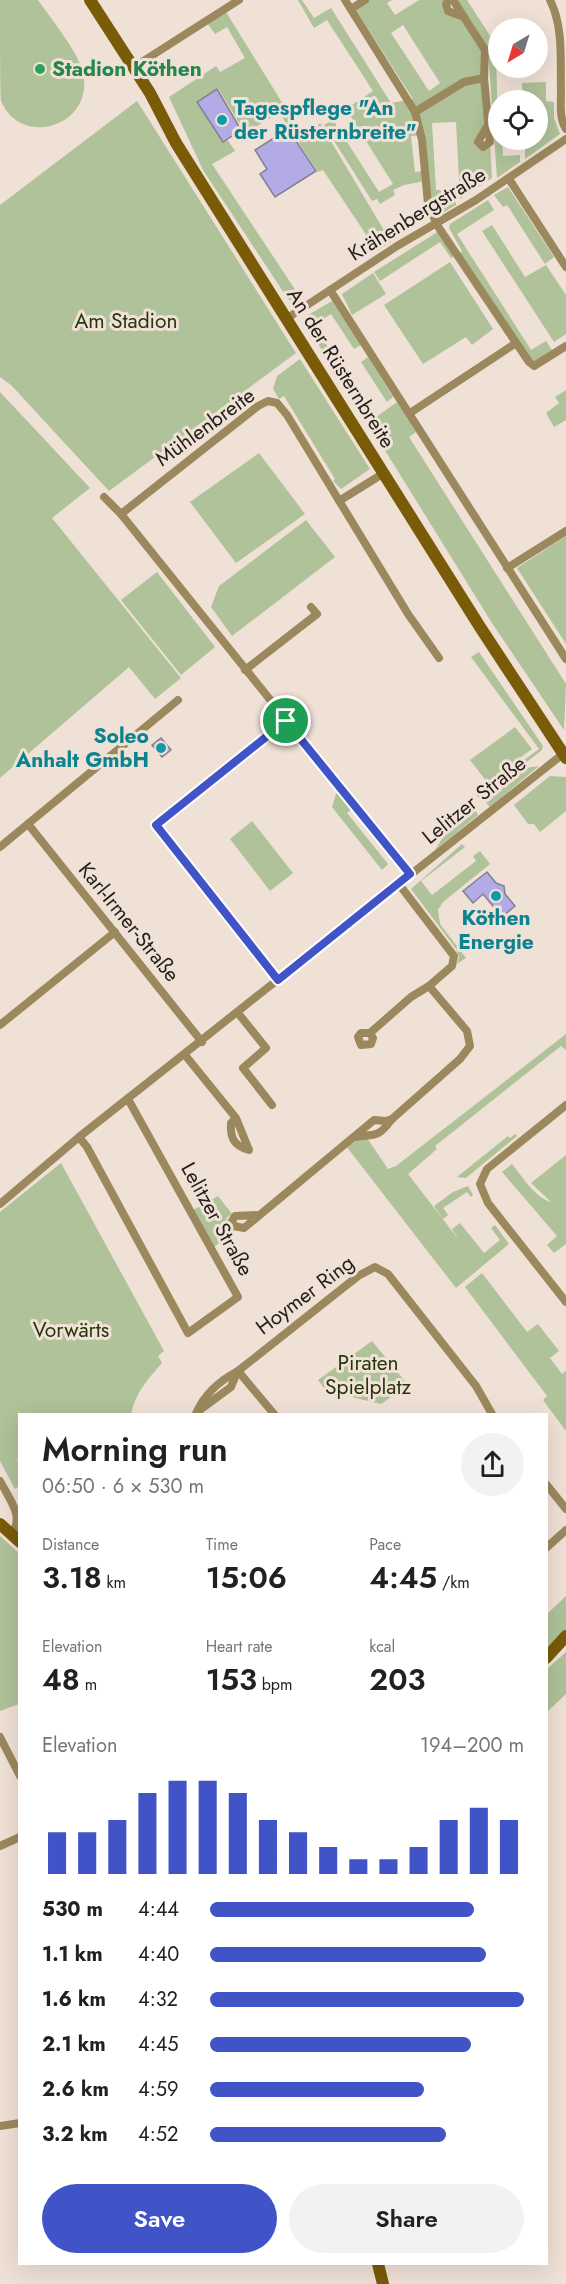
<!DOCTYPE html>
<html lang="en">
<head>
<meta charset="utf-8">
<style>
	:root { --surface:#fff; --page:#f2f2f2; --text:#202124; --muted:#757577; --accent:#4054c8 }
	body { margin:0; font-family:Jost,sans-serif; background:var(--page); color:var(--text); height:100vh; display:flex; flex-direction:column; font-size:22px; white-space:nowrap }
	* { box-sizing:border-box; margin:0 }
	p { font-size:20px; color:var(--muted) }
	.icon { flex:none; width:33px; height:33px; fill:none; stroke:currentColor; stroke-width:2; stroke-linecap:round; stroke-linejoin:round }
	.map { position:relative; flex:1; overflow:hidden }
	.details { position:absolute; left:18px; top:1413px; width:530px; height:852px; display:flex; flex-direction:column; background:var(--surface); border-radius:0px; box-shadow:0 6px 24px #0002 }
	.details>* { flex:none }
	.needle { width:39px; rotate:218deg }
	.buttons { position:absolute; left:488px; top:18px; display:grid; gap:12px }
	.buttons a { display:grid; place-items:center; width:60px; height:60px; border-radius:50%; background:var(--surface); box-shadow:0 6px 24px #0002; font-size:30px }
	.pin { position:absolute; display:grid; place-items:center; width:51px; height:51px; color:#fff; margin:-26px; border:3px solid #fff; border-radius:50%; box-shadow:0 2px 6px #0007 }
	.round { display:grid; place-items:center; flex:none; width:63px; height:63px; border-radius:32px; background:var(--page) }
	.overview { display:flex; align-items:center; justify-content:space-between; height:102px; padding:0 24px }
	h1 { font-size:33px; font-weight:600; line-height:45px }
	.figures { display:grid; grid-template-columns:repeat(3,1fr); gap:9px; height:102px; padding:6px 24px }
	.figures div { display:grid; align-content:center }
	.figures b { font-size:30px; font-weight:600 }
	.figures small { font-size:16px; font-weight:400 }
	.figures p { font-size:16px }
	.chart { height:168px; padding:12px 24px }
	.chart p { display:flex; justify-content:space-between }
	.chart svg { width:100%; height:108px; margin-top:6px; stroke:var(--accent); stroke-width:6 }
	.primary-button { display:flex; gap:12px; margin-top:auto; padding:12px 24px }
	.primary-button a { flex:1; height:69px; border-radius:36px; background:var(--accent); color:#fff; font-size:24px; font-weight:600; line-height:69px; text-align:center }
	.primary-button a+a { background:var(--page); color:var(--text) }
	ul { padding:0 24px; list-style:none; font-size:20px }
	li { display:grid; grid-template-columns:96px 72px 1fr; align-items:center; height:45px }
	li i { height:15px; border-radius:8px; background:var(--accent) }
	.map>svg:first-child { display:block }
	.green { fill:#afc299; fill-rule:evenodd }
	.building { fill:#b2abe6; stroke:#82808f; stroke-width:1.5 }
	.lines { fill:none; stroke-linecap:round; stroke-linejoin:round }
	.street { stroke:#9c885d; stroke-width:8 }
	.secondary { stroke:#795b08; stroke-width:12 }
	.route-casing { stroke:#fff; stroke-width:12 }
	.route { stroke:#4054c8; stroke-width:8 }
	.leisure-dot { fill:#2e9e5b; stroke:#f0e1d6; stroke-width:2 }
	.culture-dot { fill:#0f9aa8; stroke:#f0e1d6; stroke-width:2 }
	.labels { text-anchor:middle; stroke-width:6; stroke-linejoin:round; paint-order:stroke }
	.leisure-label { font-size:21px; font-weight:bold; fill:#27864d; stroke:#f0e1d6; text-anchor:start }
	.culture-label { font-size:21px; font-weight:bold; fill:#0d838f; stroke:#f0e1d6; text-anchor:start }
	.street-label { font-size:21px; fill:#231e1a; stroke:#f0e1d6 }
	.park-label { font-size:21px; fill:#26360c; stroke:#f0e1d6 }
</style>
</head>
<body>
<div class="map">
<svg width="566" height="2284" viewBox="0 0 566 2284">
	<rect width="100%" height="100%" fill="#f0e1d6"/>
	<!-- green -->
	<g class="green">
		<path d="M0,0H38C51,19 83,57 84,79C89,128 20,147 1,101C0,89 0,18 0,0Z"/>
		<path d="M298,0H302L314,18L331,8L391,103L413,99L354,7L365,0H392L387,3L395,15L419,0H448L446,4L463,19L455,0H467L496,45L498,140H502L503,156L520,155V162L497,178L488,50L491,48L485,51L488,125L477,142L490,143L492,178L460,199L456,122L432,123L436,190H455L456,205L441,214L434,213L425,181L404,185L393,190L395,195L380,204L377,199L372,201L324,125L333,120L379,192L393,184L346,109L373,91L327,20L314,28ZM403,25L440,83L429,91L391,33ZM421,135L424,171L415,172L411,136Z"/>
		<path d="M226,12L286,109L245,133L218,88L197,101L223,142L227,139L235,151L212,164L302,300L294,302L288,299L203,170L169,97L216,66L220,72L245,58L227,27L215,34L207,23Z"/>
		<path d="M546,82V101L554,102V118L560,134L525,159V140H537V100H523L522,83Z"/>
		<path d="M137,101L296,353L109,491L11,385L0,377V205Z"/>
		<path d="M288,109L303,134L313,133L320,123L391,242L377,251L323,170L318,172L282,117Z"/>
		<path d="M508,187L554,257L545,264L507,205L503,207L494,195Z"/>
		<path d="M488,200L494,210L457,234L531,350L546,341L554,353L535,366L458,255L462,251L449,228L450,224Z"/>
		<path d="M492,225L525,277L546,265L566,295V334L554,342L482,231Z"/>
		<path d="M439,231L457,254L451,258L440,242L380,281L374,272Z"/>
		<path d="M450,262L493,329L472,345L466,337L423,364L384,305Z"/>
		<path d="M373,273L386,294L352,315L342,294Z"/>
		<path d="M332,301L361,345L354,349L331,314L314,325L370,412L364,413L355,405L305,322L308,315Z"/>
		<path d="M368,357L393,397L387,402L361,362Z"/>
		<path d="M300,359L370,469L341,489L333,481L335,479L284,396L279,399L273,389L277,376Z"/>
		<path d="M566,390V420L554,427L546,413L559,403L555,397Z"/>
		<path d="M0,392L90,488L52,518L181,678L155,699L129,667L0,778Z"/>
		<path d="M397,402L416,432L409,437L566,684L564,730L492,623L368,423Z"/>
		<path d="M259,453L305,514L236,563L190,502Z"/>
		<path d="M306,520L335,557L232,636L211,607L219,586Z"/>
		<path d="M566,536V644L517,568Z"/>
		<path d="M157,572L215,647L181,675L121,600Z"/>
		<path d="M479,652L543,746L542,750L480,799L476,795L539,749L471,657Z"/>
		<path d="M515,727L532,749L487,782L470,760Z"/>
		<path d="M539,766L490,807L486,803L526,768Z"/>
		<path d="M550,776L566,777V811L540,832L534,824H528L514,805Z"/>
		<path d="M337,791L352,809L347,813L388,864L382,870L332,807Z"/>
		<path d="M475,809L478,815L435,850L443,837Z"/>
		<path d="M252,821L293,873L270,891L230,839Z"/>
		<path d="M462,844L465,847L421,881L432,895L476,861L473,856L480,851L490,864L443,902L438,910L440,924L466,958L457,964L459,957L456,949L411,889Z"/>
		<path d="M566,1034V1050L561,1046L435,1146L437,1149L408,1174L459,1240L452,1229L460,1223L484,1253L500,1240L491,1228L495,1225L509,1244L456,1288L346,1146L355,1138H367L388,1169L396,1166Z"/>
		<path d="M515,1134L517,1136L466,1178L457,1177L508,1136L510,1138Z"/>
		<path d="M566,1155V1244L554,1253L547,1245L557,1236L502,1172L512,1164C523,1177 534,1197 551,1202L531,1183Z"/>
		<path d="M61,1163L164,1351L158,1356L162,1363C148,1379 135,1393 131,1414H20L19,1457L17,1459L19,1464V1486L15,1489L0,1461V1212Z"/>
		<path d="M468,1186L473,1195L471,1197L467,1192L443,1208L448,1215L443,1219L434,1206L453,1192Z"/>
		<path d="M218,1196L232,1214L226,1218L234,1231L213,1248L193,1210Z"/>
		<path d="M482,1273L527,1332L538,1324L559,1351L550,1358L562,1374L566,1371V1431L543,1400L547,1396L465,1287Z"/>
		<path d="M372,1341L408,1385L381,1404L326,1391L318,1380Z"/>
		<path d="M0,1536L20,1554L19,1704L0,1711Z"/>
		<path d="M566,1596V1631L546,1648V1615Z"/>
		<path d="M566,1652V1694L546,1713V1670Z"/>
	</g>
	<!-- building -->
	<g class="building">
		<path d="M217,89L241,130L223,142L197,102Z"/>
		<path d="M288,129L316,171L275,197L260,174L267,169L255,150Z"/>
		<path d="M161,738L171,750L162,757L152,745Z"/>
		<path d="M487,872L496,883L504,886L505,894L515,906L502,917L483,894L473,903L463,891Z"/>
	</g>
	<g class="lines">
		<!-- street -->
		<g class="street">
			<path d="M345,0L415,112L422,140L428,204L437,225L529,362L534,366L566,346"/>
			<path d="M449,0L446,4L448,11L464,17"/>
			<path d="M453,0L485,50L484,78"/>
			<path d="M550,0C564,28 560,61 561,92C561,104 559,118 566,129"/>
			<path d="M351,9L365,0"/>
			<path d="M134,67L239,0"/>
			<path d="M415,112L464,82L484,78L490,142L483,147L478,142L488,125"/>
			<path d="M509,179L566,267"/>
			<path d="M330,290L566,659"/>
			<path d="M286,319L397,246L476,200L566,139"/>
			<path d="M410,413L516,343"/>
			<path d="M104,497L121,514L410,874"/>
			<path d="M339,501L384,473"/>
			<path d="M121,514L258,406L268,401L277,403L287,415L408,614L439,658"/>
			<path d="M507,568L566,531"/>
			<path d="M245,670L317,614L311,607"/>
			<path d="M28,824L202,1042"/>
			<path d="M0,847L178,700"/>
			<path d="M278,980L156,825L286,721"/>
			<path d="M238,1013L266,1048L243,1068L272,1105"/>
			<path d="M0,1025L115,932"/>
			<path d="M370,1033L373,1038L371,1044L361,1045L358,1037L361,1033H370L411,997L429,986"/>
			<path d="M185,1055L236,1118L231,1123C230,1138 234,1146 249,1150L236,1118"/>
			<path d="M566,1105L487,1169L480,1184L488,1203L566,1302"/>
			<path d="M79,1137L87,1147L188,1333L238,1297L128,1099"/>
			<path d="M355,1137C376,1134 378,1138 392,1119L460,1059L470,1046L467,1031L429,986L452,966L454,956L398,883"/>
			<path d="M0,1204L79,1137L563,754"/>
			<path d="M259,1215L235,1216L232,1221L234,1226L244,1228L374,1120L386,1121L392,1119"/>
			<path d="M238,1371L274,1414"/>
			<path d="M197,1412L231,1387L237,1372"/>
			<path d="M196,1414C204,1394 219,1381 238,1371L358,1276L375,1267L388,1274L476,1386L492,1414"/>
			<path d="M0,1481C8,1497 26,1518 11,1534"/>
			<path d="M546,1484L566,1509"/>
			<path d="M546,1548L566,1530"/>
			<path d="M0,1737L20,1776"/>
			<path d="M0,1846L20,1837"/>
			<path d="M0,2126L20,2123"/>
		</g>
		<!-- secondary -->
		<g class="secondary">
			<path d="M90,0L150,93L176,143L480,627L566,758"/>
			<path d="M0,1524L20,1542"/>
			<path d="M546,1658L566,1636"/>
			<path d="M378,2264L383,2284"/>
		</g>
	</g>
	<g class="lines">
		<!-- route casing -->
		<g class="route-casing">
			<path id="route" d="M286,721L410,874L278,980L156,825Z"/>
		</g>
		<!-- route -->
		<use href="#route" class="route"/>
	</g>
	<!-- markers -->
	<circle class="leisure-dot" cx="40" cy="69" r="6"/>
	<g class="culture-dot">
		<circle cx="222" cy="120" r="6"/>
		<circle cx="161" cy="748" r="6"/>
		<circle cx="496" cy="896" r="6"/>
	</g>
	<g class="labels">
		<!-- leisure labels -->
		<g class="leisure-label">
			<text x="52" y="76">Stadion Köthen</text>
		</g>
		<!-- culture labels -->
		<g class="culture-label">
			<text x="234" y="115">Tagespflege "An<tspan x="234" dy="24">der Rüsternbreite"</tspan></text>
			<text x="149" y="743" text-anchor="end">Soleo<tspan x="149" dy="24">Anhalt GmbH</tspan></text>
			<text x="496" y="925" text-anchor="middle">Köthen<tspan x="496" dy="24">Energie</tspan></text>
		</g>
		<!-- street labels -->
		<g class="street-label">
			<text transform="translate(417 214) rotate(-32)" y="7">Krähenbergstraße</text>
			<text transform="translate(341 368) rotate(58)" y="7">An der Rüsternbreite</text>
			<text transform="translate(205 427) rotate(-36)" y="7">Mühlenbreite</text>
			<text transform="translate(474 800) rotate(-39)" y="7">Lelitzer Straße</text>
			<text transform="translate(129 922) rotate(51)" y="7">Karl-Irmer-Straße</text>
			<text transform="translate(217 1219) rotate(61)" y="7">Lelitzer Straße</text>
			<text transform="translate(305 1295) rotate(-37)" y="7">Hoymer Ring</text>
		</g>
		<!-- park labels -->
		<g class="park-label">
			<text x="126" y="328">Am Stadion</text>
			<text x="71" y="1337">Vorwärts</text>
			<text x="368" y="1370">Piraten<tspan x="368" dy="24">Spielplatz</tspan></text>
		</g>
	</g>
</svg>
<div class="buttons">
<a><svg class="needle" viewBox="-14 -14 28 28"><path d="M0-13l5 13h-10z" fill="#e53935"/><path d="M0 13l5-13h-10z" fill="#757577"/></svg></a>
<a><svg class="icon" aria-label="locate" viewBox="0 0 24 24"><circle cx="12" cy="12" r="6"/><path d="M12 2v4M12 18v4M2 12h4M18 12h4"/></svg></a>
</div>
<div class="pin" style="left:286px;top:721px;background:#1e9e55"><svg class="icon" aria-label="arrive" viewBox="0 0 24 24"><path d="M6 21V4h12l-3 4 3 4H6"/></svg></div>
<section class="details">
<div class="overview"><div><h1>Morning run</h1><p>06:50 · 6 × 530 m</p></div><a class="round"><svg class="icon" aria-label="share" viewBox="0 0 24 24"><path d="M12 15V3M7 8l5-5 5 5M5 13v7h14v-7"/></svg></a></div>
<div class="figures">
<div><p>Distance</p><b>3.18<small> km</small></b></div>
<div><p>Time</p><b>15:06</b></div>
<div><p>Pace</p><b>4:45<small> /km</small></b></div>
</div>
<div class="figures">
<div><p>Elevation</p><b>48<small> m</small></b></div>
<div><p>Heart rate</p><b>153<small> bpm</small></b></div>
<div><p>kcal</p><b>203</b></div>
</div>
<div class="chart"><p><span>Elevation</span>194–200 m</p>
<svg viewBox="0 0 160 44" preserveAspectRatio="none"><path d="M5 44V27M15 44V27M25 44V22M35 44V11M45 44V6M55 44V6M65 44V11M75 44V22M85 44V27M95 44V33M105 44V38M115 44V38M125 44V33M135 44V22M145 44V17M155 44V22"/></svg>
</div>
<ul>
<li><b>530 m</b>4:44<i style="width:84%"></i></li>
<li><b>1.1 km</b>4:40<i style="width:88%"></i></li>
<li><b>1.6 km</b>4:32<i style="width:100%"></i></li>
<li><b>2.1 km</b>4:45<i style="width:83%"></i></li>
<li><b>2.6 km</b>4:59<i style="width:68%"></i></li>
<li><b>3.2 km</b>4:52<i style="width:75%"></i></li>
</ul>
<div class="primary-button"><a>Save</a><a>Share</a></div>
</section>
</div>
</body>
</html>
